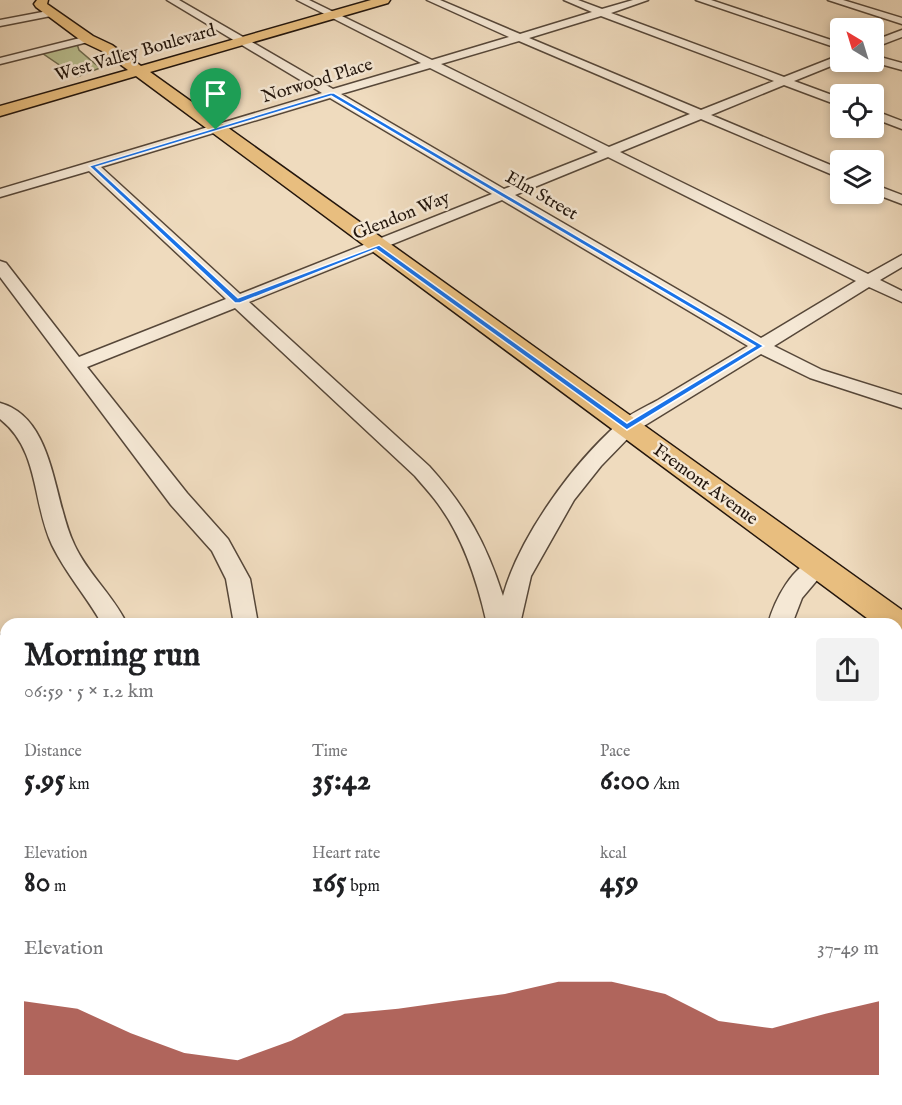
<!DOCTYPE html>
<html lang="en">
<head>
<meta charset="utf-8">
<style>
	:root { --surface:#fff; --page:#f2f2f2; --text:#202124; --muted:#757577; --accent:#8f2418 }
	body { margin:0; font-family:"IM FELL English",serif; background:var(--page); color:var(--text); height:100vh; display:flex; flex-direction:column; font-size:22px; white-space:nowrap }
	* { box-sizing:border-box; margin:0 }
	p { font-size:20px; color:var(--muted) }
	.icon { flex:none; width:33px; height:33px; fill:none; stroke:currentColor; stroke-width:2; stroke-linecap:round; stroke-linejoin:round }
	.map { position:relative; flex:1; overflow:hidden }
	.panel { position:absolute; left:0px; top:618px; width:903px; height:488px; display:flex; flex-direction:column; background:var(--surface); border-radius:18px 18px 0 0; box-shadow:0 3px 9px #0003 }
	.panel>* { flex:none }
	.needle { width:39px; rotate:322deg }
	.fabs { position:absolute; left:830px; top:18px; display:grid; gap:12px }
	.fabs a { display:grid; place-items:center; width:54px; height:54px; border-radius:6px; background:var(--surface); box-shadow:0 3px 9px #0003; font-size:30px }
	.pin { position:absolute; display:grid; place-items:center; width:51px; height:51px; color:#fff; margin:-62px -26px; border-radius:50% 50% 50% 0; rotate:-45deg; box-shadow:0 0 6px #0007 }
	.pin .icon { rotate:45deg }
	.round { display:grid; place-items:center; flex:none; width:63px; height:63px; border-radius:6px; background:var(--page) }
	.headline { display:flex; align-items:center; justify-content:space-between; height:102px; padding:0 24px }
	h1 { font-size:33px; font-weight:700; line-height:45px }
	.figures { display:grid; grid-template-columns:repeat(3,1fr); gap:9px; height:102px; padding:6px 24px }
	.figures div { display:grid; align-content:center }
	.figures b { font-size:30px; font-weight:700 }
	.figures small { font-size:16px; font-weight:400 }
	.figures p { font-size:16px }
	.chart { height:168px; padding:12px 24px }
	.chart p { display:flex; justify-content:space-between }
	.chart svg { width:100%; height:108px; margin-top:6px; fill:var(--accent); opacity:.7 }
	.map>svg:first-child { display:block }
	.green { fill:#bac091; stroke:#6e6b4f; stroke-width:1.5 }
	.lines { fill:none; stroke-linecap:round; stroke-linejoin:round }
	.minor-casing { stroke:#564739; stroke-width:3 }
	.major-casing { stroke:#23160d; stroke-width:3 }
	.minor { fill:#f5e8d5; fill-rule:evenodd }
	.major { fill:#e8be7f; fill-rule:evenodd }
	.route { fill:#1a73e8; stroke:#fff; stroke-width:1.5; fill-rule:evenodd }
	.labels { text-anchor:middle; stroke-width:5; stroke-linejoin:round; paint-order:stroke }
	.far-street-label { font-size:18px; fill:#23160d; stroke:#f5e8d5 }
</style>
</head>
<body>
<div class="map">
<svg width="902" height="1105" viewBox="0 0 902 1105">
	<rect width="100%" height="100%" fill="#efdbbe"/>
	<filter id="stains"><feTurbulence type="fractalNoise" baseFrequency=".00333" numOctaves="4"/><feColorMatrix values="0 0 0 0 .2 0 0 0 0 .09 0 0 0 0 .02 0 0 0 .5 -.17"/></filter>
	<radialGradient id="worn" r=".72"><stop offset=".6" stop-color="#630" stop-opacity="0"/><stop offset="1" stop-color="#630" stop-opacity=".3"/></radialGradient>
	<!-- green -->
	<path class="green" d="M77,44L79,50L100,68L77,77L42,53Z"/>
	<g class="lines">
		<!-- minor casing -->
		<g class="minor-casing">
			<g id="minor">
				<path d="M167,0H179L333,89L421,63L297,0H309L432,60L509,37L427,0H440L520,34L592,12L564,0H578L602,9L633,0H648L611,13L784,77L840,55L841,62L794,81L840,98V106L784,85L711,115L840,169V178L701,119L620,152L868,274L902,255V267L880,280L902,291V302L869,287L774,346L822,370L902,395V408L810,378L761,354L634,432L601,466L574,500L531,576L520,624H487C478,584 465,542 441,508C434,497 424,487 415,476L235,308L87,367L187,493L228,539L250,579L258,624H234L226,579L212,551L171,505L0,277V261L6,263L79,357L226,299L89,171L0,197V189L322,93ZM601,16L774,81L701,110L529,38ZM519,41L690,114L609,147L441,64ZM430,68L598,152L504,189L341,94ZM330,98L492,194L240,294L101,167ZM608,157L856,281L761,338L515,195ZM502,200L748,346C718,364 688,382 658,400C645,407 630,414 619,423C573,463 519,537 503,596C486,543 466,507 429,466L249,302Z"/>
				<path d="M696,0H711L840,43V49Z"/>
				<path d="M828,0H843L902,18V24Z"/>
				<path d="M53,10L58,13L56,15L0,26V20Z"/>
				<path d="M902,30V37L873,48V41Z"/>
				<path d="M88,36L93,39L92,41L0,64V58Z"/>
				<path d="M873,55L902,63V70L873,62Z"/>
				<path d="M873,110L902,121V129L873,118Z"/>
				<path d="M873,184L902,195V204L873,193Z"/>
				<path d="M0,403C55,418 53,501 74,544C87,573 113,595 127,624H102C87,597 66,574 52,545C32,503 40,450 0,419Z"/>
				<path d="M818,557L826,560L829,566L802,598L792,624H768C775,599 792,566 818,557Z"/>
				<path d="M0,635L6,637V667L0,665Z"/>
				<path d="M6,748V778L0,780V750Z"/>
				<path d="M897,841L902,842V872L897,871Z"/>
				<path d="M6,871V903L0,905V873Z"/>
				<path d="M6,1057V1093L0,1095V1059Z"/>
				<path d="M433,1100H469L468,1105H432Z"/>
				<path d="M835,1100H871L874,1105H837Z"/>
			</g>
		</g>
		<!-- major casing -->
		<g class="major-casing">
			<path id="major" d="M37,0H48L47,4L93,36L112,45L141,66L371,0H390L388,3L150,72L902,610V640L897,638V624H875L136,76L0,116V106L128,70L102,51L83,42L36,7L34,4Z"/>
		</g>
		<!-- minor -->
		<use href="#minor" class="minor"/>
		<!-- major -->
		<use href="#major" class="major"/>
	</g>
	<!-- route -->
	<path class="route" d="M330,93H334L764,346L627,430L376,249L240,303H235L89,166ZM331,96L755,346L627,423L379,245L238,298L96,167Z"/>
	<g class="labels">
		<!-- far-street labels -->
		<g class="far-street-label">
			<text transform="translate(135 52) rotate(-16)" y="6">West Valley Boulevard</text>
			<text transform="translate(317 80) rotate(-17)" y="6">Norwood Place</text>
			<text transform="translate(542 195) rotate(30)" y="6">Elm Street</text>
			<text transform="translate(401 215) rotate(-22)" y="6">Glendon Way</text>
			<text transform="translate(706 484) rotate(36)" y="6">Fremont Avenue</text>
		</g>
	</g>
	<rect width="100%" height="100%" filter="url(#stains)"/>
	<rect width="100%" height="100%" fill="url(#worn)"/>
</svg>
<div class="fabs">
<a><svg class="needle" viewBox="-14 -14 28 28"><path d="M0-13l5 13h-10z" fill="#e53935"/><path d="M0 13l5-13h-10z" fill="#757577"/></svg></a>
<a><svg class="icon" aria-label="locate" viewBox="0 0 24 24"><circle cx="12" cy="12" r="6"/><path d="M12 2v4M12 18v4M2 12h4M18 12h4"/></svg></a>
<a><svg class="icon" aria-label="layers" viewBox="0 0 24 24"><path d="M12 4l9 5-9 5-9-5zM3 14l9 5 9-5"/></svg></a>
</div>
<div class="pin" style="left:216px;top:130px;background:#1e9e55"><svg class="icon" aria-label="arrive" viewBox="0 0 24 24"><path d="M6 21V4h12l-3 4 3 4H6"/></svg></div>
<section class="panel">
<div class="headline"><div><h1>Morning run</h1><p>06:59 · 5 × 1.2 km</p></div><a class="round"><svg class="icon" aria-label="share" viewBox="0 0 24 24"><path d="M12 15V3M7 8l5-5 5 5M5 13v7h14v-7"/></svg></a></div>
<div class="figures">
<div><p>Distance</p><b>5.95<small> km</small></b></div>
<div><p>Time</p><b>35:42</b></div>
<div><p>Pace</p><b>6:00<small> /km</small></b></div>
</div>
<div class="figures">
<div><p>Elevation</p><b>80<small> m</small></b></div>
<div><p>Heart rate</p><b>165<small> bpm</small></b></div>
<div><p>kcal</p><b>459</b></div>
</div>
<div class="chart"><p><span>Elevation</span>37–49 m</p>
<svg viewBox="0 0 160 44" preserveAspectRatio="none"><path d="M0 44V14L10 17L20 27L30 35L40 38L50 30L60 19L70 17L80 14L90 11L100 6L110 6L120 11L130 22L140 25L150 19L160 14V44z"/></svg>
</div>
</section>
</div>
</body>
</html>
